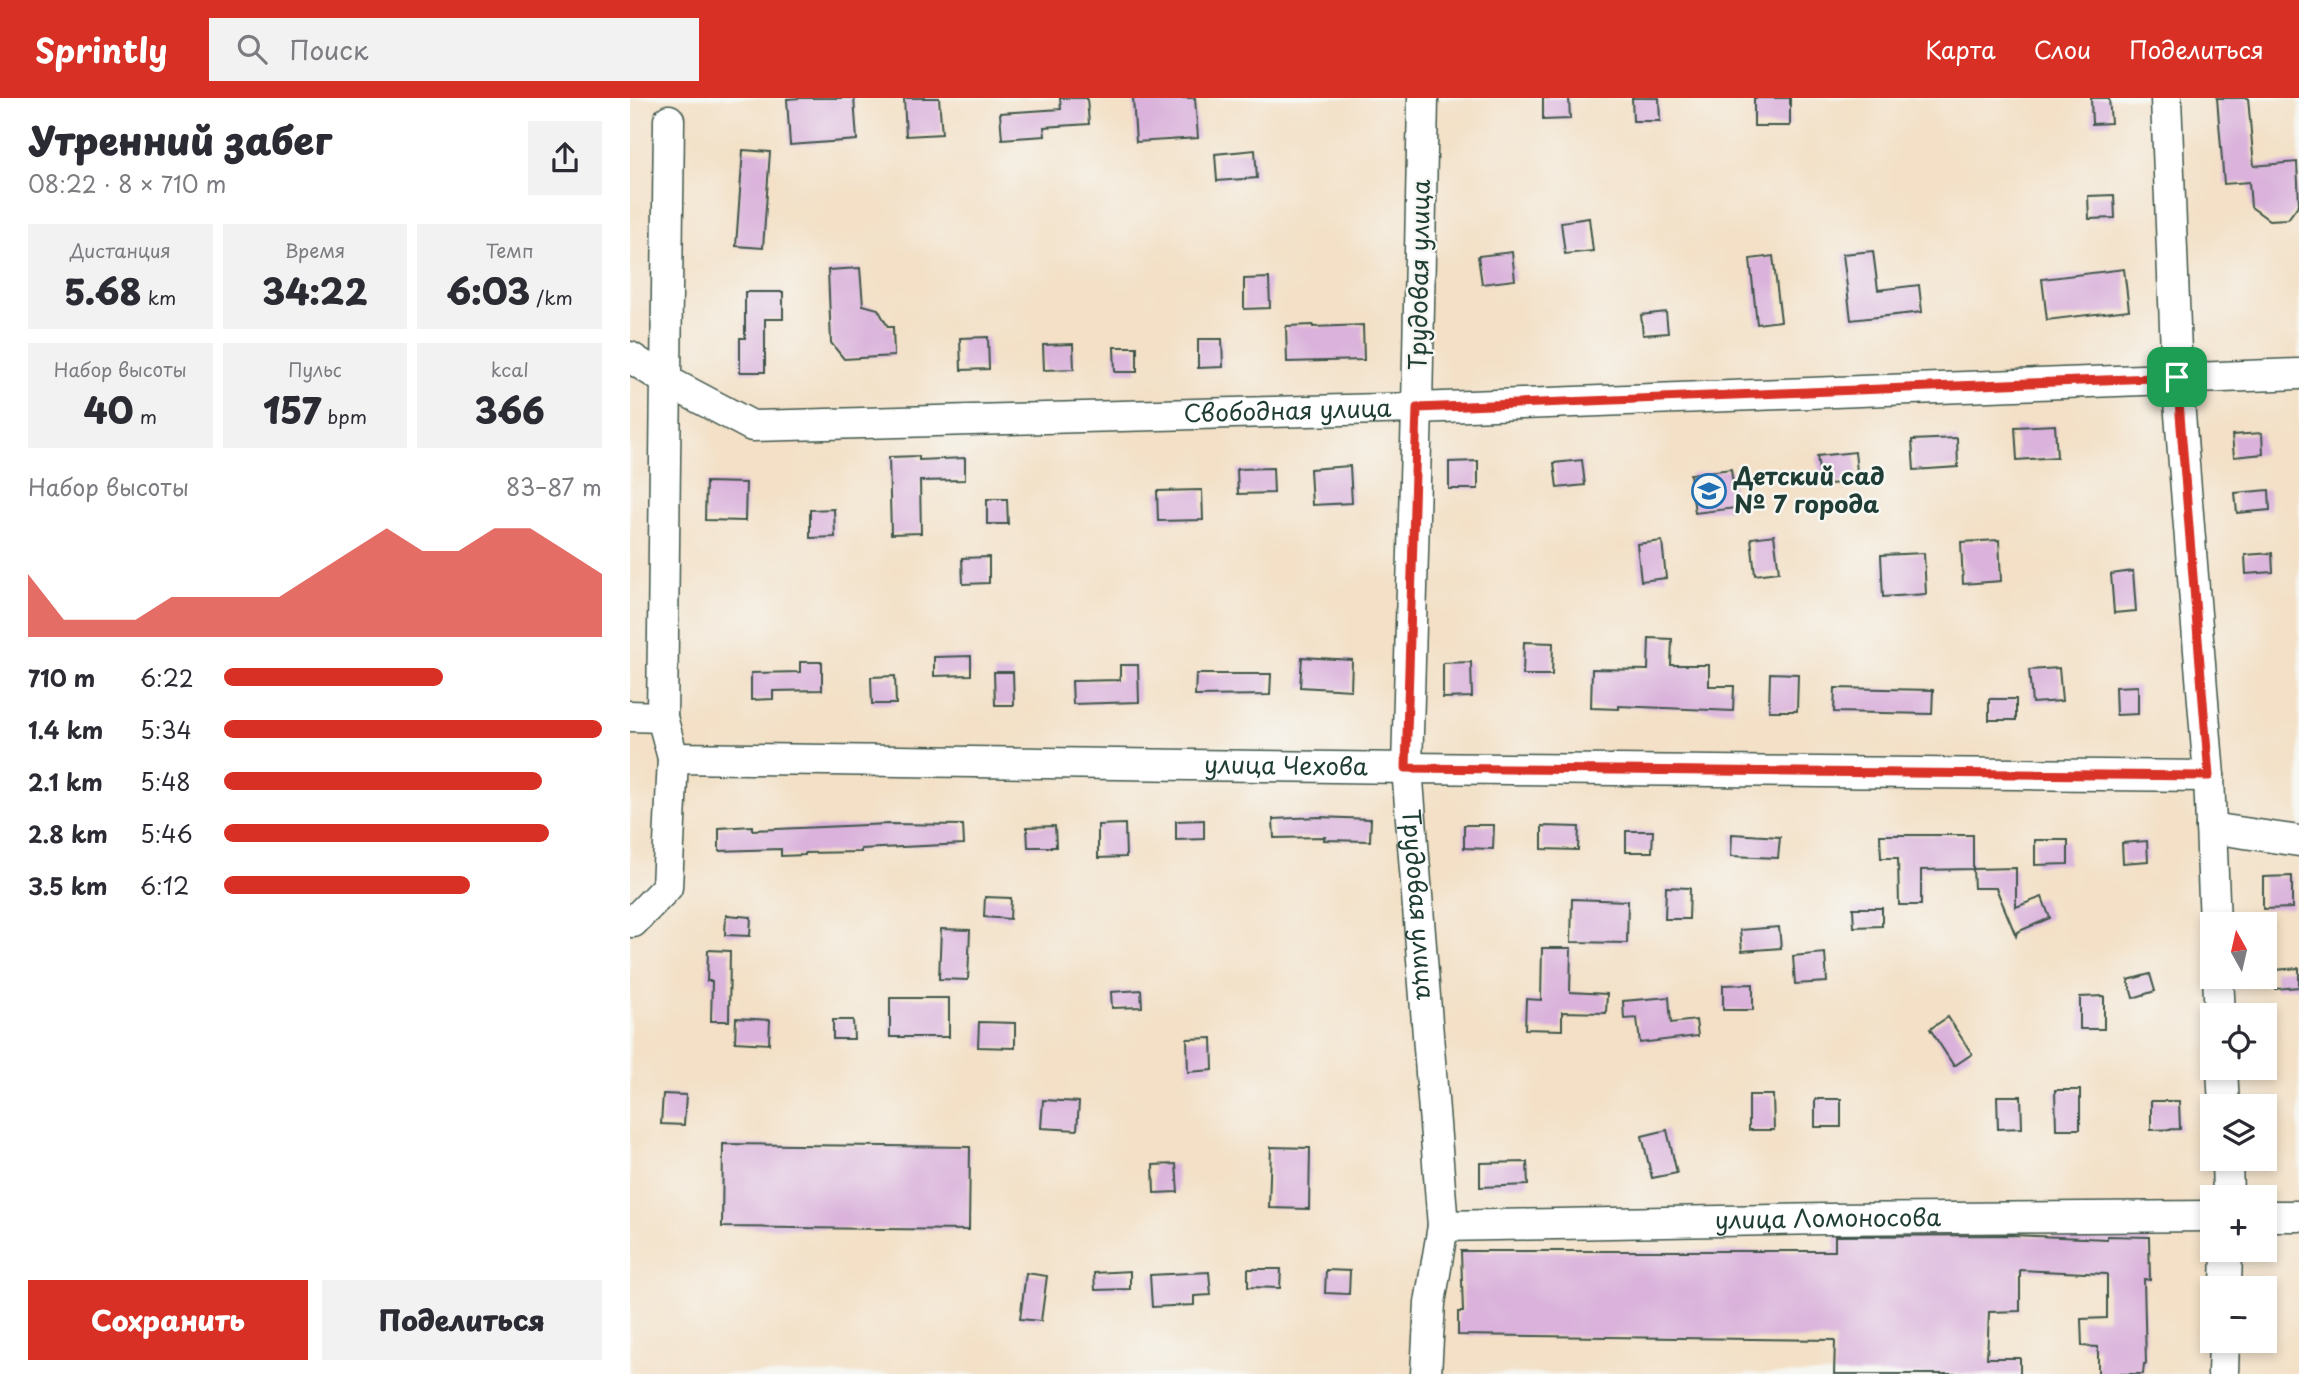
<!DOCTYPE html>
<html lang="ru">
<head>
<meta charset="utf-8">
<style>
	:root { --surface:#fff; --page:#f2f2f3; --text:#2b2b33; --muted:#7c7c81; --accent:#d93025 }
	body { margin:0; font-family:"Playpen Sans",sans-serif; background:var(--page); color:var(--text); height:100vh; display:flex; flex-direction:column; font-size:26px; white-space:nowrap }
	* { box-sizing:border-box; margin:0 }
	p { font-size:23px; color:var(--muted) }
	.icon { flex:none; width:38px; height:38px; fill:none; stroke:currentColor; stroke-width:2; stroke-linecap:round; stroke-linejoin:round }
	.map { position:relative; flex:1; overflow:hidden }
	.panel { display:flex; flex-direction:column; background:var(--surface); width:630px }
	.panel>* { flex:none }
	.needle { width:46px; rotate:352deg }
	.controls { position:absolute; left:1570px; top:814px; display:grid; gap:14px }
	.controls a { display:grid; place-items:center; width:77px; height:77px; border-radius:0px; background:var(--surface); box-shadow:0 4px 10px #0003; font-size:35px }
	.pin { position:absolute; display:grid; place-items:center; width:60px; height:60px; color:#fff; margin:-30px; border-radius:14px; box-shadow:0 4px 10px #0006 }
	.round { display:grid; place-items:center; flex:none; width:74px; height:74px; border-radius:0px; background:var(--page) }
	.summary { display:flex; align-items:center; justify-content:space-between; height:119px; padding:0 28px }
	h1 { font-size:38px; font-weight:800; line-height:52px }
	.figures { display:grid; grid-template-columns:repeat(3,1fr); gap:10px; height:119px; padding:7px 28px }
	.figures div { display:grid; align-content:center; border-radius:0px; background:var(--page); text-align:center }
	.figures b { font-size:35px; font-weight:800 }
	.figures small { font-size:19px; font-weight:400 }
	.figures p { font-size:19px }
	.chart { height:196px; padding:14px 28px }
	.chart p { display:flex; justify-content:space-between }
	.chart svg { width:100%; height:126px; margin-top:7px; fill:var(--accent); opacity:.7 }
	.cta { display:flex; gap:14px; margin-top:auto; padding:14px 28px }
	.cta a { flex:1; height:80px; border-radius:0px; background:var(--accent); color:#fff; font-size:28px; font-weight:800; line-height:80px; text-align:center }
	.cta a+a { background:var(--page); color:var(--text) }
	ul { padding:0 28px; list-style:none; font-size:23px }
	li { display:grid; grid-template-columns:112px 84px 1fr; align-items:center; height:52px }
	li i { height:18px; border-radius:9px; background:var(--accent) }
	header { display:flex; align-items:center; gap:42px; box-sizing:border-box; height:98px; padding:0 35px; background:var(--accent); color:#fff }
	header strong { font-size:33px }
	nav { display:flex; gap:38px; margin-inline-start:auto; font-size:24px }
	.search { width:490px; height:63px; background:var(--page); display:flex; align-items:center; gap:18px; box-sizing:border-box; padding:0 24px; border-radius:0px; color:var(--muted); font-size:26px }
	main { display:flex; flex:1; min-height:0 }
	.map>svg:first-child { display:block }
	.building { fill:#dab2db }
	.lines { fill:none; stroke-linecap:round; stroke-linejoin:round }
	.minor-casing { stroke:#3f554a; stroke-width:33 }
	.minor { stroke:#fff; stroke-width:30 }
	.route-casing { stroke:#fff; stroke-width:14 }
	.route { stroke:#d93025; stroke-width:9 }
	.labels { text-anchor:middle; stroke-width:5; stroke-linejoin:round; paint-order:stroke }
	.street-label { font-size:24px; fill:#1f3d34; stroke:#f6f6f2 }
	.poi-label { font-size:24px; font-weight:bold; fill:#1f3d34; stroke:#f6f6f2; text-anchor:start }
</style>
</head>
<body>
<header>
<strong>Sprintly</strong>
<div class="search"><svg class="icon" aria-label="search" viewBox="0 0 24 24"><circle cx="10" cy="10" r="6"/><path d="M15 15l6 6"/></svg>Поиск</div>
<nav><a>Карта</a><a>Слои</a><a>Поделиться</a></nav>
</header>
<main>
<section class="panel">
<div class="summary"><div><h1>Утренний забег</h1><p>08:22 · 8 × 710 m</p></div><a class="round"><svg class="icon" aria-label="share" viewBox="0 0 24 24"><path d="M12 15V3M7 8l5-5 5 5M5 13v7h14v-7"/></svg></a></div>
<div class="figures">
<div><p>Дистанция</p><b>5.68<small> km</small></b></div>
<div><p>Время</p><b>34:22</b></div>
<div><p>Темп</p><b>6:03<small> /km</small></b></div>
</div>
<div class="figures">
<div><p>Набор высоты</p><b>40<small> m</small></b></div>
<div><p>Пульс</p><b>157<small> bpm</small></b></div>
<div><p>kcal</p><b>366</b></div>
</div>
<div class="chart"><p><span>Набор высоты</span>83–87 m</p>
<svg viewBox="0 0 160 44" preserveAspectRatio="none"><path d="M0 44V22L10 38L20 38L30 38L40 30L50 30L60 30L70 30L80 22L90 14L100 6L110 14L120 14L130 6L140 6L150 14L160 22V44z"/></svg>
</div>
<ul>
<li><b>710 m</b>6:22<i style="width:58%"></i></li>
<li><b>1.4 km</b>5:34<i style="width:100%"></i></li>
<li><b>2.1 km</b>5:48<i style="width:84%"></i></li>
<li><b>2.8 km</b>5:46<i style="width:86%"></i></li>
<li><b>3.5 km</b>6:12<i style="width:65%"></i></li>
</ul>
<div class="cta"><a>Сохранить</a><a>Поделиться</a></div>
</section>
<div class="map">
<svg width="1669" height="1276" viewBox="0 0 1669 1276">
	<rect width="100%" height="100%" fill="#f6f6f2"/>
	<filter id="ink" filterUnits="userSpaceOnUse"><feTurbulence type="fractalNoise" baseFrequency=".0143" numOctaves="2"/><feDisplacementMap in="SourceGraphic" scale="14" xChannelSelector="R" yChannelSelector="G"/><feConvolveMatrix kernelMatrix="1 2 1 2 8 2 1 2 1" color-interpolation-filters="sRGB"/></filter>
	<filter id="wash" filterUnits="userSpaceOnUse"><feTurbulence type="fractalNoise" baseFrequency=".00686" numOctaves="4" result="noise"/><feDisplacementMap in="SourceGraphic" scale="28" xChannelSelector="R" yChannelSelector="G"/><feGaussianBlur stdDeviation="1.57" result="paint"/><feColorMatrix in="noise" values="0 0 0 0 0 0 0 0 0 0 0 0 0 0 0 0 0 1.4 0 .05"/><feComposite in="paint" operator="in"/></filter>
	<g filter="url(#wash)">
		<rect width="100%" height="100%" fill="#f3e0c6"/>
		<g id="blocks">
			<!-- building -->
			<g class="building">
				<path d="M170,0H224L227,42L160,47L157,1Z"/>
				<path d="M274,0H309L312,36L276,38Z"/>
				<path d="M430,0H457L459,26L414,29L415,38L372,41L370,15L431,11Z"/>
				<path d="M503,0H565L568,40L506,44Z"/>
				<path d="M913,0H939L940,21L913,22Z"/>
				<path d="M1002,0H1029L1030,23H1003Z"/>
				<rect x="1124" y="0" width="36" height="28"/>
				<path d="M1461,0H1479L1481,25L1462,26Z"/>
				<path d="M1587,0H1618L1624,68L1667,64L1669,106L1658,121L1639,122L1621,109L1619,84L1594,86Z"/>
				<path d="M113,52L140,54L133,150L106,148Z"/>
				<path d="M625,52L627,80L587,83L585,56Z"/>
				<path d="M1484,97L1485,120L1459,121L1458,98Z"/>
				<path d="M959,120L963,153L935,156L931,124Z"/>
				<path d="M1243,153L1248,192L1289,187L1292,214L1221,222L1213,156Z"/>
				<path d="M882,154L885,182L852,186L848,158Z"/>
				<path d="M1143,158L1151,223L1127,226L1120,161Z"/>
				<path d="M230,170L233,207L248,211L258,229H263L264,258L214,261L201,245L198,172Z"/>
				<path d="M1494,171L1499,212L1417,222L1412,181Z"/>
				<path d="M639,180L640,210L614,211V181Z"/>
				<path d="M115,194H153V221H135V274H110V240H115Z"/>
				<path d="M1036,214L1038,235L1013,237L1011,217Z"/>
				<path d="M683,227V229L733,227L734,262L657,264L656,228Z"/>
				<path d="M358,239L359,271L331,272L330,240Z"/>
				<path d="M568,241H592L593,269L568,270Z"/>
				<path d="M443,246L444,271L414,272L413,247Z"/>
				<path d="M484,249H507V274H485Z"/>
				<path d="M1425,327L1427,359L1387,362L1385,329Z"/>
				<path d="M1632,335L1633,356L1604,359L1602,337Z"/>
				<path d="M1327,340L1328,369L1284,372L1282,342Z"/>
				<path d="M1225,354L1228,383L1191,387L1187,358Z"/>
				<path d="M289,358V362L335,360V382L290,383L291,435L261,436L259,359Z"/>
				<path d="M952,362L955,387L927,390L924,365Z"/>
				<path d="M848,363V391H819V364Z"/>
				<path d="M720,368L722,405L682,407L680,371Z"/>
				<path d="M643,370L644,395L608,396L607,371Z"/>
				<path d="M1101,371L1106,410L1065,415L1060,376Z"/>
				<path d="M76,384L116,385L115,423L75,422Z"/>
				<path d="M572,392L573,422L528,423L527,393Z"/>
				<path d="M1639,392L1640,412L1607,415L1605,395Z"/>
				<path d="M357,401H377L378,426H357Z"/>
				<path d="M204,411L205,439L180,440V412Z"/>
				<path d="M1144,437L1149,474L1125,477L1121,440Z"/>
				<path d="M1369,442L1371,483L1333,486L1331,444Z"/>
				<path d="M1032,443L1036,480L1011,483L1007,446Z"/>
				<path d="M1294,455L1296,496L1253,499L1251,457Z"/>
				<path d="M1642,455L1643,474L1616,476L1615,457Z"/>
				<path d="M359,459V485L333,486L332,460Z"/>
				<path d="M1503,473L1506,513L1484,515L1481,476Z"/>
				<path d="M1019,540L1042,541L1041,567H1079V588H1104L1103,613L989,608V611L961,610L962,571L1018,572Z"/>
				<path d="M894,544L923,545L922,577H893Z"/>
				<path d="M341,558V577L304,578V559Z"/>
				<path d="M672,559L722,562L721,592L670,589Z"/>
				<path d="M170,564H192V592L143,593V601L121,602V575L170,574Z"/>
				<path d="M841,564L842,599L813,600V565Z"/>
				<path d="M490,567H508L509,604L443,606L442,583L490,582Z"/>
				<path d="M1429,570L1432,603L1402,605L1399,572Z"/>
				<path d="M364,574H383L384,607H365Z"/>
				<path d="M1140,575L1168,576L1167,613H1139Z"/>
				<path d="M566,576H641L640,597L565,598Z"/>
				<path d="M265,578L266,606H242L241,579Z"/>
				<path d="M1508,588V616L1486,617L1485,589Z"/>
				<path d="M1205,590L1303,592L1302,616L1204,614Z"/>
				<rect x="1359" y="601" width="27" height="21"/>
				<path d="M689,719L741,721L740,743L694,742L695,739L644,740L643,721Z"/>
				<path d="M574,722V741L546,742V723Z"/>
				<path d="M259,726L333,727L334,746L231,751V754L175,755V757L151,758V751L89,753V730L122,728V732Z"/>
				<path d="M495,726L496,759L468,760V727Z"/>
				<path d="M834,727H864L863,751L834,750Z"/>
				<path d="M425,728L426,749H398L397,729Z"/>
				<path d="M912,728L949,729L948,752L912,751Z"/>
				<path d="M996,733H1023L1022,754H996Z"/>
				<path d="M1102,736L1150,739L1148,760L1101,758Z"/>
				<path d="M1250,737H1343V771L1291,772V807H1269L1268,760H1251Z"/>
				<path d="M1405,742H1438V766L1405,767Z"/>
				<path d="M1517,743L1518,763L1493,765L1492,745Z"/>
				<path d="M1386,770V809L1412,799L1420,820L1387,834L1386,838L1366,790H1344L1343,771Z"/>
				<path d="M1662,778V810L1633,811V779Z"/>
				<path d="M1036,789L1060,790L1059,821H1035Z"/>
				<path d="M355,799L381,800L380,821L354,819Z"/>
				<path d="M942,801L998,803L997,845L941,844Z"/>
				<path d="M1223,810H1252V828L1224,829Z"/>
				<path d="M96,817L121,819L120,838L95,837Z"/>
				<path d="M1149,829L1151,850L1112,853L1110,832Z"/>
				<path d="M311,831L340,832L338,882L309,881Z"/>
				<path d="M912,850H941L940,894L977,896L976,915L932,914V932L895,931L896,901L911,902Z"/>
				<path d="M78,852L100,853L99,923H81L82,883H77Z"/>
				<path d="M1195,855L1197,884L1165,886L1163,858Z"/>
				<path d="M1669,870V889L1646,891L1645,872Z"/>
				<path d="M1520,876L1525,893L1503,900L1498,882Z"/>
				<path d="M1123,886V912H1093V887Z"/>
				<path d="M511,892L512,909L482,910L481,894Z"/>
				<path d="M1474,898V931H1450V899Z"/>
				<path d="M1039,899L1041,925L1066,922L1068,938L1010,945L1007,920L994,921L993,903Z"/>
				<rect x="260" y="900" width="59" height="39"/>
				<path d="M1318,919L1342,956L1324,968L1300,931Z"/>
				<path d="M106,920L140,922L139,946L105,944Z"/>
				<path d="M203,922H223L224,941H203Z"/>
				<path d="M349,924L385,925V950L348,949Z"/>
				<path d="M582,940L583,972L558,974L557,941Z"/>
				<path d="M1425,992H1450V1031H1426Z"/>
				<path d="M33,996L56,997L54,1027L31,1026Z"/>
				<path d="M1119,997H1143L1144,1032H1119Z"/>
				<path d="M1367,998H1391L1392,1030L1368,1031Z"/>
				<rect x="1185" y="1001" width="26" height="28"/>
				<path d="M413,1002L449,1004L447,1032L411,1030Z"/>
				<path d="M1521,1003H1549L1550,1031L1521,1032Z"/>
				<path d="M1037,1032L1047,1075L1022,1080L1012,1038Z"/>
				<path d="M93,1046L340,1049L339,1132L92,1129Z"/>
				<path d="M641,1049L680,1050L679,1111L639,1110Z"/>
				<path d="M897,1064L898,1087L850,1089V1065Z"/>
				<path d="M546,1066L548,1094L524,1095L523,1067Z"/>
				<path d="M1382,1137L1477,1141V1138L1519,1139L1520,1182L1514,1181L1516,1266H1514L1513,1276H1468V1249L1452,1248L1451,1221L1477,1220V1176L1390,1172V1213L1359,1214L1357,1260H1390V1276H1204L1205,1242L828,1237V1214H833L831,1153H1205V1138Z"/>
				<path d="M618,1171H651L650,1190L618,1189Z"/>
				<path d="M696,1172L720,1173L719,1196L695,1195Z"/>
				<path d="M500,1173V1191L465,1192L464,1175Z"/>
				<path d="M579,1174L581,1197L564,1198V1207L522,1209L520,1177Z"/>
				<path d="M396,1175L417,1178L411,1223L390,1221Z"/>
			</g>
		</g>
	</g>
	<g filter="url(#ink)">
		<use href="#blocks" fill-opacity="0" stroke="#3f554a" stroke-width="2"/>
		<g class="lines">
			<!-- minor casing -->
			<g class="minor-casing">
				<g id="minor">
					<path id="s1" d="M793,0L787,310L777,670L813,1128L800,1205L796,1276"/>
					<path d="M1536,0L1547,279L1579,678L1585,826"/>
					<path d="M39,22L32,619L43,660"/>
					<path id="s2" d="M0,259L37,283L122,328L787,310L1669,276"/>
					<path d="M0,618L32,619"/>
					<path d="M1581,730L1669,743"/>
					<path id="s3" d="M0,824H3L37,789L43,660L777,670L1579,678"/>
					<path d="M1588,878L1590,917"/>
					<path d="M1592,970L1594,1008"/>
					<path d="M1597,1060L1598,1099"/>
					<path d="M1634,1118H1669"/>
					<path id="s4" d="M813,1128L1196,1121L1582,1118"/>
					<path d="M1596,1190L1597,1152"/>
					<path d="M1593,1276L1594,1242"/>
				</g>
			</g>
			<!-- minor -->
			<use href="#minor" class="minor"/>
		</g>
	</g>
	<g class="lines" filter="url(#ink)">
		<!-- route casing -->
		<g class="route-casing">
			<path id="route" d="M1547,279L1579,678L776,670L787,310Z"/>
		</g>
		<!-- route -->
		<use href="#route" class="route"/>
	</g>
	<!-- icons -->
	<defs>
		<g id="school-ring" transform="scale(1.75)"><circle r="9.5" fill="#f6f6f2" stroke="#1f6fb2" stroke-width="1.5"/><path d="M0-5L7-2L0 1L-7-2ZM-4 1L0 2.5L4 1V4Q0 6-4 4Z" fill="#1f6fb2"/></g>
	</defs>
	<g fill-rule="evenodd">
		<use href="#school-ring" x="1079" y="393"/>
	</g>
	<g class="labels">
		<!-- street labels -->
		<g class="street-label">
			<text transform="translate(790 177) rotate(-89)" y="8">Трудовая улица</text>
			<text dy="8" stroke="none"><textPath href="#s2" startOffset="676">Свободная улица</textPath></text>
			<text dy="8" stroke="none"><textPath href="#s3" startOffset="794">улица Чехова</textPath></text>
			<text dy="8" stroke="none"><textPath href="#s1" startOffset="807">Трудовая улица</textPath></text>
			<text dy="8" stroke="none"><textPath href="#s4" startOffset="385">улица Ломоносова</textPath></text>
		</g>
		<!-- poi labels -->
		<g class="poi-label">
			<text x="1104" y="387">Детский сад<tspan x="1104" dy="28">№ 7 города</tspan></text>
		</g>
	</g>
</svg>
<div class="controls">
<a><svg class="needle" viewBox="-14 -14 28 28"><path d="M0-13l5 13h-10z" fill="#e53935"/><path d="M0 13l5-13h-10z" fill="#7c7c81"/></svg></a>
<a><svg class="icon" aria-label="locate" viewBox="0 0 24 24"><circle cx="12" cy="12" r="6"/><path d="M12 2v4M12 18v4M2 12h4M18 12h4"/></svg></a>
<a><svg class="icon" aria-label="layers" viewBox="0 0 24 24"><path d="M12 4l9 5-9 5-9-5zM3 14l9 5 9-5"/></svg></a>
<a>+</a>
<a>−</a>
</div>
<div class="pin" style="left:1547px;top:279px;background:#1e9e55"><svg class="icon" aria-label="arrive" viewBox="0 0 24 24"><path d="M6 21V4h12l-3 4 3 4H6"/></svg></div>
</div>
</main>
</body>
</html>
